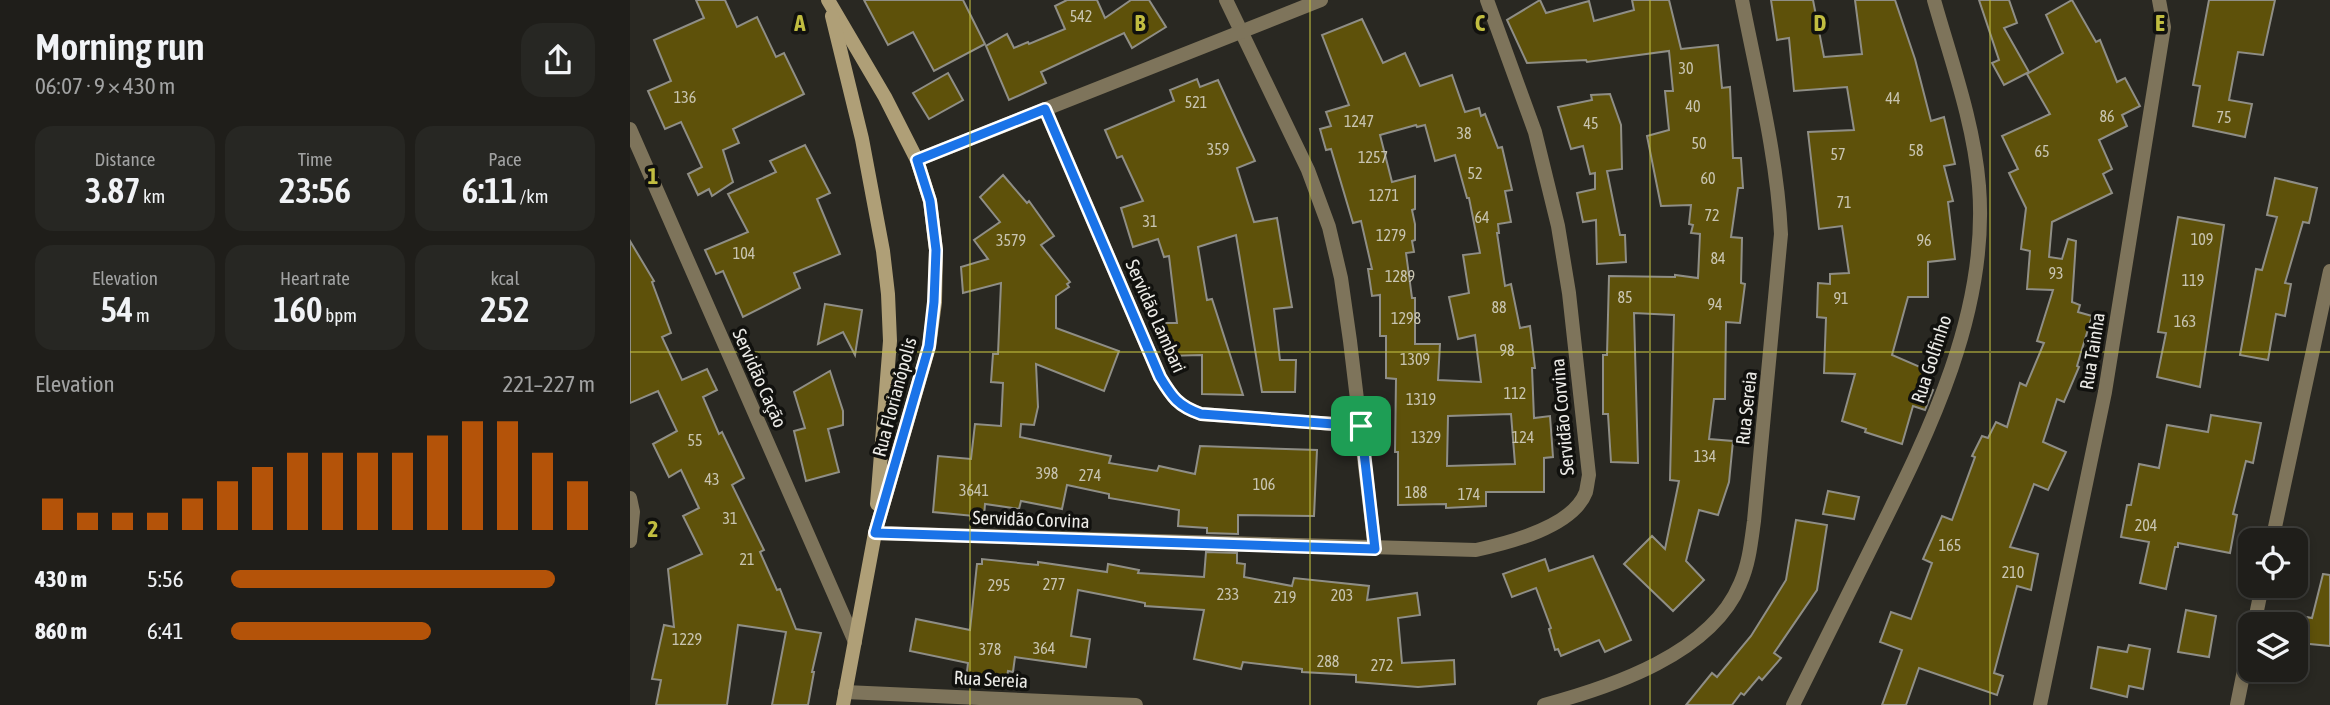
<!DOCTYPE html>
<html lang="en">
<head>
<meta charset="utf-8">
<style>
	:root { --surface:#1f1e1a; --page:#272723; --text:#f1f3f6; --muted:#a1a2a2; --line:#3c3c39; --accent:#b45309 }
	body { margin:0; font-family:"Asap Condensed",sans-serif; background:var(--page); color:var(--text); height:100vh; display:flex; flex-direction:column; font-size:26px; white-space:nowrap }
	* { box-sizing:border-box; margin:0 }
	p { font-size:23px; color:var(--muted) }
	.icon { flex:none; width:38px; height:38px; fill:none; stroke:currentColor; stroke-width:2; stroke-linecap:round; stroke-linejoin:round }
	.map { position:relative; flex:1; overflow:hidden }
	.side { display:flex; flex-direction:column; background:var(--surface); width:630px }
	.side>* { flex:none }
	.controls { position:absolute; left:1608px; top:528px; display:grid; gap:14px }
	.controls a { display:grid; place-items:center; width:70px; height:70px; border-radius:14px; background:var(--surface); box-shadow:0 4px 10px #0003,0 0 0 2px var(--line); font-size:35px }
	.pin { position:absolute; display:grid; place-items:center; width:60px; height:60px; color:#fff; margin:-30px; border-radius:14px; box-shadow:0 4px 10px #0006 }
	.round { display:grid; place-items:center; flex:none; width:74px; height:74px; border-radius:21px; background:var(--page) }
	.overview { display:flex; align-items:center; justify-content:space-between; height:119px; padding:0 35px }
	h1 { font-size:38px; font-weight:600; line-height:52px }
	.figures { display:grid; grid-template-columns:repeat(3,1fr); gap:10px; height:119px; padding:7px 35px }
	.figures div { display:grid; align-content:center; border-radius:18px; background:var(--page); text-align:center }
	.figures b { font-size:35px; font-weight:600 }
	.figures small { font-size:19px; font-weight:400 }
	.figures p { font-size:19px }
	.chart { height:196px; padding:14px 35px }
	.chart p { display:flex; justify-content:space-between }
	.chart svg { width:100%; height:126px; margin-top:7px; stroke:var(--accent); stroke-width:6 }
	ul { padding:0 35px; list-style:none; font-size:23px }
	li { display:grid; grid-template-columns:112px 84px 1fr; align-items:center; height:52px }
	li i { height:18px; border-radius:9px; background:var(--accent) }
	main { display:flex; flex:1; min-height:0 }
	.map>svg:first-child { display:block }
	.building { fill:#5e510a; stroke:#8f8e86; stroke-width:2; fill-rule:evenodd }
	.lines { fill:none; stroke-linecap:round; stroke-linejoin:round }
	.street { stroke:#7e745b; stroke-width:14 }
	.secondary { stroke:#af9f77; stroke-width:14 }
	.route-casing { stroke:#fff; stroke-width:14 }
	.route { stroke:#1a73e8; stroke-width:9 }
	.grid { fill:none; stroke:#c1bd40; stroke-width:2; stroke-opacity:0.55 }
	.labels { text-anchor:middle; stroke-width:7; stroke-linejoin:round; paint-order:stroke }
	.number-label { font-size:16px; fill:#c8c4b0 }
	.street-label { font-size:19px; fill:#ecebe7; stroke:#11110e }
	.grid-label { font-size:23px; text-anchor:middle; font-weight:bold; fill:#c1bd40; stroke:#11110e; stroke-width:7; stroke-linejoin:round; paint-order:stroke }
</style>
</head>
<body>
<main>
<section class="side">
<div class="overview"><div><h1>Morning run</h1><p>06:07 · 9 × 430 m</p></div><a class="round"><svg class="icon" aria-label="share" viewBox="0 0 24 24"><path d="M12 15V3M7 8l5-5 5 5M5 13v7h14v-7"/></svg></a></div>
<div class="figures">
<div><p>Distance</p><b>3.87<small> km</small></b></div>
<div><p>Time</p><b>23:56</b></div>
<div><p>Pace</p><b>6:11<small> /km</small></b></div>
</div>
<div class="figures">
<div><p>Elevation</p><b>54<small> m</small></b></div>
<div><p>Heart rate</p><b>160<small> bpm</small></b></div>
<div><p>kcal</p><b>252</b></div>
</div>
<div class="chart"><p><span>Elevation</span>221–227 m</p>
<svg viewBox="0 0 160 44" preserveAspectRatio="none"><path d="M5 44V33M15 44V38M25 44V38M35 44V38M45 44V33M55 44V27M65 44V22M75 44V17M85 44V17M95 44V17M105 44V17M115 44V11M125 44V6M135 44V6M145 44V17M155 44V27"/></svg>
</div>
<ul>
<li><b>430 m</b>5:56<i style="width:89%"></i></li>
<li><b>860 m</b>6:41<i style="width:55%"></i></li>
</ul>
</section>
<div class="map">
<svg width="1700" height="705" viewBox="0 0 1700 705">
	<rect width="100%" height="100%" fill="#292822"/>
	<!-- building -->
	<g class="building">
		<path d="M66,0H95L107,27L127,17L146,57L154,53L174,94L103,129L109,143L93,150L103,182L82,196L79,189L68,195L58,174L72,167L51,122L35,129L18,91L41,81L24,40L74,18Z"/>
		<path d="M234,0H333L355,44L304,71L283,32L258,45Z"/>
		<path d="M437,0H467L475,18L501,0H519L536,27L502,48L494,33L411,72L416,83L379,100L356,46L377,34L384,48L398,42L399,44L435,29L425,6Z"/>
		<path d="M910,0L916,13L959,1L964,21L1004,10L1002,0H1039L1051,49L1088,45L1092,88L1100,87L1103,158H1111L1113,188H1108L1101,237L1112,238L1111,283L1115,284L1110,323L1096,322L1095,399H1084L1079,439L1103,441L1099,482L1088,515L1069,510L1056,561L1074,580L1043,611L994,564L1022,536L1035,549L1049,481L1040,480L1044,315L1004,313L1008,463L981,462L978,414H973V355H977L979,276L1045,277V275L1068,278L1070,234L1061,233L1063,225L1059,224L1061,205L1031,206L1017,136L1039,130L1035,91H1043L1039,51L957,62L956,60L897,63L877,20Z"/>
		<path d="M1141,0H1183L1194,57L1232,54L1225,0H1265L1285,59L1301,121L1314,117L1325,164L1314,166L1323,201L1318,202L1325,259L1298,262V297H1278L1262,355L1304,373L1298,388L1303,390L1295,410L1283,406L1272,444L1235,432L1236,429L1212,421L1225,374L1194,373L1196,318L1187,317L1188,283L1200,284V274L1219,273L1212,226L1189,229L1178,132L1224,130L1217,87L1164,91L1159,38L1147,40Z"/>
		<path d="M1349,0H1379L1387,23L1374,28L1399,72L1374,85L1362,63L1369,60Z"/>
		<path d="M1442,0L1466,42L1470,40L1487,82L1495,78L1510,106L1492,115L1497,126L1469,140L1482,169L1473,174L1482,193L1422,222L1419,257L1432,259L1438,239L1446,241L1442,302L1450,305L1448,312L1462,316L1447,366L1449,367L1434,402L1427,399L1413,442L1436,452L1418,490L1404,484L1380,547L1408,554L1401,590L1387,586L1364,673L1373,676L1367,695L1289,668L1276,705H1252L1272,650L1250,642L1261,612L1281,619L1302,563L1293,559L1312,516L1322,520L1345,457L1342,456L1352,436L1358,438L1366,422L1377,427L1390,383L1396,386L1414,343L1407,341L1423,290L1397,289L1400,251L1391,249L1396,208L1379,173L1388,169L1372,136L1420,114L1397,74L1433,53L1416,15Z"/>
		<path d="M1579,0H1645L1633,55L1608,52L1599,100L1622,104L1615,137L1563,126L1570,86L1563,85Z"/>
		<path d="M732,19L753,63L775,53L790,86L822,75L835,112L849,108L851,116L855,114L868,148L872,147L882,190L875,191L881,222L868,224L869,233H867L875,286L881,284L890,328L900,326L905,368H902L904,418L920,416L923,457L914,458V492H856V506L816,508V504L768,505V452H765L766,379L756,378V336H750V295L742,296L738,269H742L731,221L723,223L701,149L696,150L690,129L701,126L696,112L719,105L692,35ZM786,125L787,127L795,125L805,161L825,155L837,198H839L850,253L833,255L839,293L819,297L828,339L845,335L851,382L808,380L810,344H785V298H782L776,253L784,252L782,241L785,240V224L782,210L785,209V176L762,182L750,135ZM881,414L885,464L817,466L818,416Z"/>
		<path d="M318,73L333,100L299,119L283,93Z"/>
		<path d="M567,79L570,87L588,80L625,161L607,168L624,222L647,218L662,307L644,309L650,360H666L665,392H632L606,235L568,247L577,300L582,299L613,395L572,394V355L535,356L534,323H547L539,256L534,257L528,239L503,247L491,208L513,201L492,156L487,158L475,130L544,101L540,90Z"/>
		<path d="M980,94L991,125L992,169L977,171L990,235H995L996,262L967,264L966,220L953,222L947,193L965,189V173L960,174L953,146L941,149L928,107L962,100L961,95Z"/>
		<path d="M175,145L200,193L187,199L210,254L164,273L170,288L113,317L93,271L86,274L75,250L118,232L98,194L146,172L140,161Z"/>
		<path d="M373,175L397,203L399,201L424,236L411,245L440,282L437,284L439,287L426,296V328L489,351L474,391L406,364L408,407L404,425L391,424L390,437L481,456L479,463L527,471L529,466L565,474L570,446L687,450L684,516L608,515V534L577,533V528L548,526L549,510L479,498V494L437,485L432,509L391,501L389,509L355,504L354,517L303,512L308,456L341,459L345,424L371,426L373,383L361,382L363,354H368L371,283L333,293L331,267L358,259L344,240L370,222L350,197Z"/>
		<path d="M1645,178L1687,188L1679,223L1673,222L1655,283L1661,284L1655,316L1646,314L1638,360L1610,355L1626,269L1632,270L1647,217L1637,215Z"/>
		<path d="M1548,217L1594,225L1570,387L1527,377L1536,333L1528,332Z"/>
		<path d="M0,241L24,281L22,282L41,333L32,337L52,380L77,369L87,390L73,397L89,434L92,432L114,478L102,485L134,550L130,552L147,590L150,589L166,629L191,633L182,672H184L178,705H142L156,632L108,625L97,705H26L31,680L22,679L34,625L44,627L38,569L72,554L53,516L69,508L51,470L39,477L23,444L47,431L28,391L0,403Z"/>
		<path d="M195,304L232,310L225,355L213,332L188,344Z"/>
		<path d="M200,371L213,411V425L198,429L209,472L176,481L164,431L175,428L164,392Z"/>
		<path d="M1581,415L1631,423L1623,463L1616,461L1603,514L1607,515L1600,553L1548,543V547H1545L1536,589L1510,583L1519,542L1491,537L1497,505H1501L1509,464L1529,468L1537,425L1578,432Z"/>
		<path d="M1198,491L1229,497L1224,519L1193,514Z"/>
		<path d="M1166,520L1197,525L1187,590L1144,653L1151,658L1132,680L1129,677L1114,695L1111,693L1102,705H1056L1082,673L1087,677L1121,636L1156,580Z"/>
		<path d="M576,552L607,553V563L615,564L614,577L662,586L664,578L739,586L737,600L787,593L790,615L768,618L772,663L824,660L825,684L788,687L726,682V675L672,672V669L613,662L611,669L564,659L574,610L515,606V603L448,590L441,636L460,639L456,667L385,657L383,672L378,671L376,684L336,681L338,663L280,651L286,619L340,630L347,564H352V559L408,565V562L477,572L478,564L509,570L508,573L574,577Z"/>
		<path d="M963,556L1001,640L975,652L969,640L931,656L928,649L925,650L919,629L921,628L906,588L882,597L873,574L915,559L919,571Z"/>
		<path d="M1693,574L1700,575V646L1670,643L1676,617L1682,618Z"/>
		<path d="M1556,610L1586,616L1579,657L1548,652Z"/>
		<path d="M1499,645L1520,649L1513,689L1499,686L1497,697L1461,688L1468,647L1497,652Z"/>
	</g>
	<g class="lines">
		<!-- street -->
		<g class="street">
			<path d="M596,0L678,170L699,227L711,278L720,341L745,549"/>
			<path d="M415,109L530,377C542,397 548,406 571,414L731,426"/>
			<path d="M0,129L225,642"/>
			<path d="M287,160L691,0"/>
			<path d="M0,498L3,512L0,541"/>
			<path d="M245,533L846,550C878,543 943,527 956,492C957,487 958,480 959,475L939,293L928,226L905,132L857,0"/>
			<path d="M1642,541L1700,271"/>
			<path d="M1624,625L1632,586"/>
			<path d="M215,692L506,705"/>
			<path d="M914,705C981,687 1081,654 1110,584C1119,564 1121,543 1124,521L1151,234C1147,155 1127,77 1112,0"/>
			<path d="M1163,705C1191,649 1218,594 1246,538C1300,430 1359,311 1349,186C1344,123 1321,60 1304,0"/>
			<path d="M1410,705L1475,392L1534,27L1529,0"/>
			<path d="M1607,705L1620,641"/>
		</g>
		<!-- secondary -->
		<g class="secondary">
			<path d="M198,0L255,97L287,160L300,201L306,250L305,302L299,347L245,533L213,705"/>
			<path d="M202,16L232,139L253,251L258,294L260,341L247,504"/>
		</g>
	</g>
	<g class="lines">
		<!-- route casing -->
		<g class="route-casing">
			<path id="route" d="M415,109L530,377C542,397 548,406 571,414L731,426L745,549L245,533L299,346L304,302L306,250L300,201L287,160Z"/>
		</g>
		<!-- route -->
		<use href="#route" class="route"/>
	</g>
	<!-- grid -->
	<path class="grid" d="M340,0V705M680,0V705M1020,0V705M1360,0V705M0,352H1700"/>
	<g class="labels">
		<!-- number labels -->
		<g class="number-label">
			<text x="451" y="22">542</text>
			<text x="1056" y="74">30</text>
			<text x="55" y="103">136</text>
			<text x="1263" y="104">44</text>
			<text x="566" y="108">521</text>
			<text x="1063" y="112">40</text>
			<text x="1477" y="122">86</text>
			<text x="1594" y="123">75</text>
			<text x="729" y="127">1247</text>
			<text x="961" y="129">45</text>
			<text x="834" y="139">38</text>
			<text x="1069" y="149">50</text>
			<text x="588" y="155">359</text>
			<text x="1286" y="156">58</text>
			<text x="1412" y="157">65</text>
			<text x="1208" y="160">57</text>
			<text x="743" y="163">1257</text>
			<text x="845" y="179">52</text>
			<text x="1078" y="184">60</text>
			<text x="754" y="201">1271</text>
			<text x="1214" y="208">71</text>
			<text x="1082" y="221">72</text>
			<text x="852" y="223">64</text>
			<text x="520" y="227">31</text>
			<text x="761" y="241">1279</text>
			<text x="1572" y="245">109</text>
			<text x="381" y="246">3579</text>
			<text x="1294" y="246">96</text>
			<text x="114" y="259">104</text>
			<text x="1088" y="264">84</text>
			<text x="1426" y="279">93</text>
			<text x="770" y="282">1289</text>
			<text x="1563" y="286">119</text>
			<text x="995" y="303">85</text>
			<text x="1211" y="304">91</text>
			<text x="1085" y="310">94</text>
			<text x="869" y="313">88</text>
			<text x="776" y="324">1298</text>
			<text x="1555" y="327">163</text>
			<text x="877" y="356">98</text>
			<text x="785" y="365">1309</text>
			<text x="885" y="399">112</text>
			<text x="791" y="405">1319</text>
			<text x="796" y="443">1329</text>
			<text x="893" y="443">124</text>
			<text x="65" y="446">55</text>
			<text x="1075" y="462">134</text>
			<text x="417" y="479">398</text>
			<text x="460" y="481">274</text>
			<text x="82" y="485">43</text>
			<text x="634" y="490">106</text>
			<text x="344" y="496">3641</text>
			<text x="786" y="498">188</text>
			<text x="839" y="500">174</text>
			<text x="100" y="524">31</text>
			<text x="1516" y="531">204</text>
			<text x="1320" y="551">165</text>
			<text x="117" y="565">21</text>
			<text x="1383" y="578">210</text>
			<text x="424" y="590">277</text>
			<text x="369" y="591">295</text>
			<text x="598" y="600">233</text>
			<text x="712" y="601">203</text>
			<text x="655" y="603">219</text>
			<text x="57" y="645">1229</text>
			<text x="414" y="654">364</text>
			<text x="360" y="655">378</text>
			<text x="698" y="667">288</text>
			<text x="752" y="671">272</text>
		</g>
		<!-- street labels -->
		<g class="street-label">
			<text transform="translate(526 316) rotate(66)" y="7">Servidão Lambari</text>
			<text transform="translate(1462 351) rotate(-81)" y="7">Rua Tainha</text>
			<text transform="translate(1301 359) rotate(-72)" y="7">Rua Golfinho</text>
			<text transform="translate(130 378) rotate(66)" y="7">Servidão Cação</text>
			<text transform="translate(264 397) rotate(-75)" y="7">Rua Florianópolis</text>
			<text transform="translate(1116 408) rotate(-84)" y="7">Rua Sereia</text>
			<text transform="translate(932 417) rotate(-95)" y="7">Servidão Corvina</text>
			<text transform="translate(401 519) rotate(2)" y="7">Servidão Corvina</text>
			<text transform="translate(361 679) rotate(3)" y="7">Rua Sereia</text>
		</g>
	</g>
	<g class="grid-label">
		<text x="170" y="31">A</text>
		<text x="510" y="31">B</text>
		<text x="850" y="31">C</text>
		<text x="1190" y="31">D</text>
		<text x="1530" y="31">E</text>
		<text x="23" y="184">1</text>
		<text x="23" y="537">2</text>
	</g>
</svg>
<div class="controls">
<a><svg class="icon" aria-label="locate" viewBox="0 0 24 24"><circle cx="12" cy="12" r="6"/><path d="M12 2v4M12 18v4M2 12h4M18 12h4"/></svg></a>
<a><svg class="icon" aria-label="layers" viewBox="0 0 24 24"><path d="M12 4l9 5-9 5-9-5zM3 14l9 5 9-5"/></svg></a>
</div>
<div class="pin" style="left:731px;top:426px;background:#1e9e55"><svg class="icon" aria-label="arrive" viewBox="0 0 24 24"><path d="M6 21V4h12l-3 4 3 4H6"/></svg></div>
</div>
</main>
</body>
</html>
